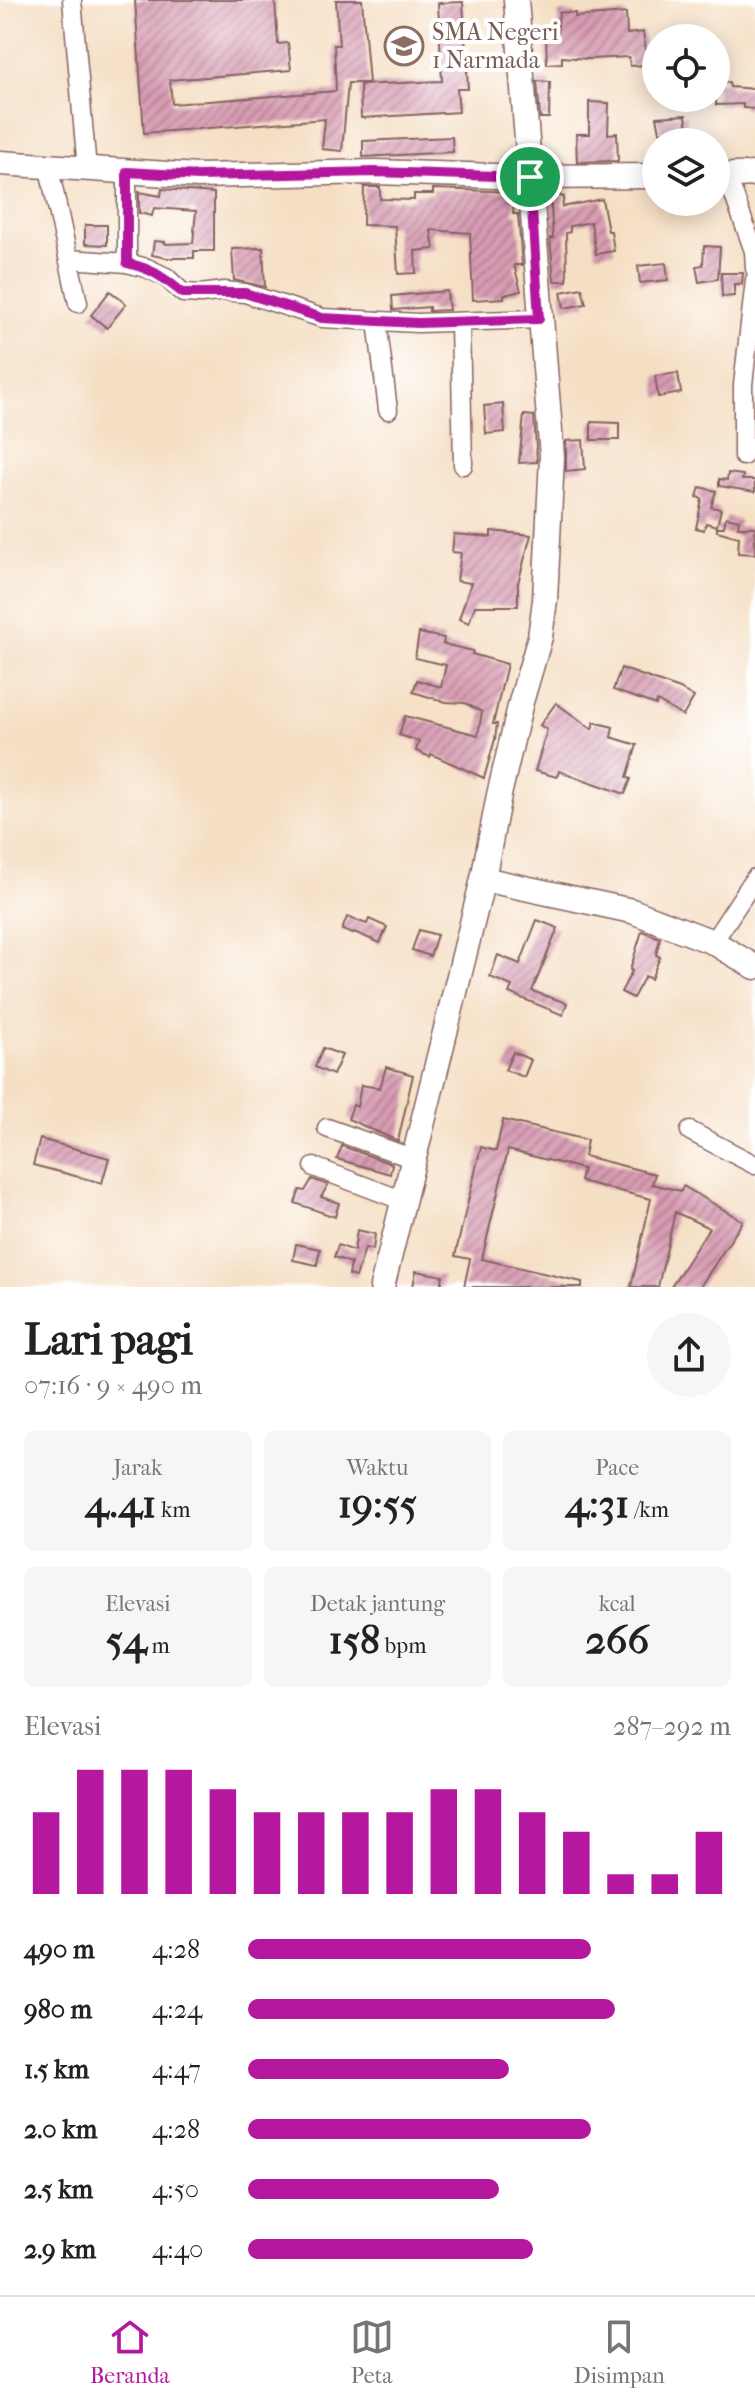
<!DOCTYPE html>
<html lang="id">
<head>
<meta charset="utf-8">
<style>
	:root { --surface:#fff; --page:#f6f6f6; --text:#222; --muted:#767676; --line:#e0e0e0; --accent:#b5179e }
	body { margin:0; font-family:"IM FELL French Canon",serif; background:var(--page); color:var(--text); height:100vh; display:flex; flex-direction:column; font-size:30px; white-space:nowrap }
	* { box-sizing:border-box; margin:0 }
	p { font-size:26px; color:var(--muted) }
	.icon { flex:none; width:44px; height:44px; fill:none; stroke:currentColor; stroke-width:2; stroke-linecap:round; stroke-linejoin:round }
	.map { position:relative; height:1287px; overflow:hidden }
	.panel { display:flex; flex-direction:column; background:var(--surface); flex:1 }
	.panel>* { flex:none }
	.buttons { position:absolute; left:642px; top:24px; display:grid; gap:16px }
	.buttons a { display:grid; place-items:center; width:88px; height:88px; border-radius:50%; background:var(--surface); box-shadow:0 4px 20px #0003; font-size:40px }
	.pin { position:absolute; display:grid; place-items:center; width:68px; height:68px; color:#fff; margin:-34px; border:4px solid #fff; border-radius:50%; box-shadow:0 2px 8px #0007 }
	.round { display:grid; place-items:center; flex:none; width:84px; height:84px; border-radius:42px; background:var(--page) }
	.head { display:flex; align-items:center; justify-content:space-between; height:136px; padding:0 24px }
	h1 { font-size:44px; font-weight:700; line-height:60px }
	.metrics { display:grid; grid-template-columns:repeat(3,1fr); gap:12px; height:136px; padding:8px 24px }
	.metrics div { display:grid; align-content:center; border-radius:12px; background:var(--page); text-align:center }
	.metrics b { font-size:40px; font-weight:700 }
	.metrics small { font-size:22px; font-weight:400 }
	.metrics p { font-size:22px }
	.chart { height:224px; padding:16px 24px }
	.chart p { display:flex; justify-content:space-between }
	.chart svg { width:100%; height:144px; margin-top:8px; stroke:var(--accent); stroke-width:6 }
	ul { padding:0 24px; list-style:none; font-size:26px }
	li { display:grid; grid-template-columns:128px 96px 1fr; align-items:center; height:60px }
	li i { height:20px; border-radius:10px; background:var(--accent) }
	.tabs { display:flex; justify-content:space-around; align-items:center; height:112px; border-top:2px solid var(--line); background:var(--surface); font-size:22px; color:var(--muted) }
	.tabs a { display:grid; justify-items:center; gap:4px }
	.tabs .current { color:var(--accent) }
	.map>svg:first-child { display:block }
	.building { fill:url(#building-hatch) }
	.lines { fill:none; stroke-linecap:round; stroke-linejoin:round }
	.street-casing { stroke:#866261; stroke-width:21 }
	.secondary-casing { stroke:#866261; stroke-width:27 }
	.street { stroke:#fff; stroke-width:18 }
	.secondary { stroke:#fff; stroke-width:24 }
	.route-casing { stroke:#fff; stroke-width:16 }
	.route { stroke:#b5179e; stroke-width:10 }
	.labels { text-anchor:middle; stroke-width:8; stroke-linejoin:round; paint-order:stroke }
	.education-label { font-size:24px; fill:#785e54; stroke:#fff; text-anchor:start }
</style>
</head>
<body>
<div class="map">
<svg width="755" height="1287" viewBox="0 0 755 1287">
	<defs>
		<pattern id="building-hatch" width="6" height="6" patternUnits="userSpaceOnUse" patternTransform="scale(2)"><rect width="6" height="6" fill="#d79bb2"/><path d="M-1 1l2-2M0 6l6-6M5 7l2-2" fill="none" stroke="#b07e91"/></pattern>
	</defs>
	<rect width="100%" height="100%" fill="#fff"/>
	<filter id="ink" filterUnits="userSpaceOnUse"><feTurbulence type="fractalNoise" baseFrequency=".0125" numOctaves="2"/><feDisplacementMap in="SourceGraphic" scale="16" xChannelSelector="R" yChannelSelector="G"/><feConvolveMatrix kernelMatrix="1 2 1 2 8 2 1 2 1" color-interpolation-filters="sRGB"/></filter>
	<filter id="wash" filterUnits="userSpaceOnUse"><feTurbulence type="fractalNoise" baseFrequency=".006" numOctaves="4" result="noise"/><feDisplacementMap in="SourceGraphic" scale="32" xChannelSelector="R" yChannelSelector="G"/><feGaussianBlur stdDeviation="1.8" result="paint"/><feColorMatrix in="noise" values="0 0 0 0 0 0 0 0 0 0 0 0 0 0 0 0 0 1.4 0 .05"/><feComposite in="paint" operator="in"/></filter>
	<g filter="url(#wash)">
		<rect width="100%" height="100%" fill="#f5dfc4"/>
		<g id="blocks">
			<!-- building -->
			<g class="building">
				<path d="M135,0H275L278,44L288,43L291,70L170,80L172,104L336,91L334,45H339L336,0H362L369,83H348L342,151L322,149L325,119L144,133Z"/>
				<path d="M463,2L468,89H457L459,112L361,118L360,85L442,81L438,3Z"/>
				<path d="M559,12L575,13V17L626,13L627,34L643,32L648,65L630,66L629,57L589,59L562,57V63L547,64L546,36H557Z"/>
				<path d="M537,81L550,82L549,118H540Z"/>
				<path d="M729,82L730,87L755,89V109L743,108V104L716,105V83Z"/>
				<path d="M589,102L609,103L608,134L617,133L618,161L577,162L576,134H589Z"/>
				<path d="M686,115L688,131L660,132L657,117Z"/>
				<path d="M452,137L453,152L363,157V141Z"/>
				<path d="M364,187H380V199L414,200V194H433V189L515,192L513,214H518L522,265H514L521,291L504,295V298L473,300L470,233L431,230L434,249L415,251L416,273L398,274L395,226L363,225Z"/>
				<path d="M162,189L214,193V251H194V258H167L152,255L154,241L165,242V244L193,243L196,211L154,208L152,216L139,213V192L161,196Z"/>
				<path d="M550,193L564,197L562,207L602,199L608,231H611L614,251L596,254L591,222L570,226V232L566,233L567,281H554L550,238H553Z"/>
				<path d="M85,225H107V245L85,244Z"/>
				<path d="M704,246L720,247L718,279L699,282L696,266L703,265Z"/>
				<path d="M263,248L265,287L234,280L232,249Z"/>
				<path d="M666,263L668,280L640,283L638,266Z"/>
				<path d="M721,273H743L742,284H734V296L722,297Z"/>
				<path d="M582,288L586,304L564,308L561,292Z"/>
				<path d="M110,291L126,304L107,328L91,315Z"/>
				<path d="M447,291L449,310L429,311V307L393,310L392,296Z"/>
				<path d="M678,373L681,393L658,397L655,376Z"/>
				<path d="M503,404L505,432L486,434L484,406Z"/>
				<path d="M524,415L534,416L537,462L519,463Z"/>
				<path d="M591,422L619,423V440H591Z"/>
				<path d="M583,440L585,469L566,471V441Z"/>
				<path d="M728,473L743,475L742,480H755V492L719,486V479L727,480Z"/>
				<path d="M700,487L716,491L711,507L721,509L717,526L706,523L704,530L696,528L702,499L697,497Z"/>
				<path d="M726,517L739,520L738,527H755V554L738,553L739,537L717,531V527H724Z"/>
				<path d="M491,531L531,535L518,583V606H475L469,623L459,619L471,583L457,581L461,553L452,552L454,534L491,537Z"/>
				<path d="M419,633L444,638L443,644L473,651L472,654L507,664L493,724H497L495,739L484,778L431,754L430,757L416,751L419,741L399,735L405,716L478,735L482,712L465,703L446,702L413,692L417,680L441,687L446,665L415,658Z"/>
				<path d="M621,668L680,689L694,697L683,716L657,701L656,705L613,690Z"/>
				<path d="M556,703L592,729L594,722L613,727L611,737L637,745L627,777L631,779L625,794L559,771L557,777L535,771L547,730L540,725Z"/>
				<path d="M347,917L367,924L369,919L387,927L380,943L354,932L353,934L342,930Z"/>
				<path d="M537,920L558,928L532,991L567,1003L563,1015L509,993L512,986L490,977L498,955L520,964Z"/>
				<path d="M419,930L437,935L430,956L412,950Z"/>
				<path d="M642,931L660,938L656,955L660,957L651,979L645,976L633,998L621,992L632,971L630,970Z"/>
				<path d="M323,1048L342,1055L333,1075L315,1067Z"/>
				<path d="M513,1052L531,1060L524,1077L505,1070Z"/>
				<path d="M386,1067L413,1075L398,1141L348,1119L353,1105L357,1107L361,1085L380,1088Z"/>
				<path d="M503,1120L587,1140L584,1156L655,1174L652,1184L681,1191L683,1186L743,1221L700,1287H671L709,1228L675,1212L658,1287H631L651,1199L580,1181L583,1169L508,1150L482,1259L582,1282V1287H464L470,1259L455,1256L481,1147L496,1151Z"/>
				<path d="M40,1139L109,1158L102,1183L33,1165Z"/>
				<path d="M342,1146L392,1164L390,1174L337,1159Z"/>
				<path d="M312,1179L328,1185L321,1197L339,1203L335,1217L295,1203L300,1190L305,1191Z"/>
				<path d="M357,1230L375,1234L373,1250L365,1248L356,1277L349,1275L351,1263L334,1257L338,1245L354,1251Z"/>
				<path d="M296,1244L320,1249L317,1265L293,1260Z"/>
				<path d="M416,1271L443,1276L441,1287H413Z"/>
			</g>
		</g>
	</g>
	<g filter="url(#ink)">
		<use href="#blocks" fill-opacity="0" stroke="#866261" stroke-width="2"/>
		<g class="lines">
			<!-- street casing -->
			<g class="street-casing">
				<g id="street">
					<path d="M72,0L87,169"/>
					<path d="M48,164L78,303"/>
					<path d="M127,172V263"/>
					<path d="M727,176L754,251L755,269"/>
					<path d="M69,259L127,263L147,268L166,277L183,293L201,294L224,291L245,293L322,318L418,323L539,319"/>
					<path d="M377,321L388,410"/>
					<path d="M460,323L463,465"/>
					<path d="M743,456V385L755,280"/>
					<path d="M713,942L755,878"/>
					<path d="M327,1128L414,1159"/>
					<path d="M690,1131L755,1165"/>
					<path d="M314,1167L404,1201"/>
				</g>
			</g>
			<!-- secondary casing -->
			<g class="secondary-casing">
				<g id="secondary">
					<path d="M0,163L198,176L375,172L530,177L656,176"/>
					<path d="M716,176L755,174"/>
					<path d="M483,879L632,911L713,942L755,967"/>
					<path d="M382,1287L483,879L499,795L521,702L540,637L545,600L552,457L516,0"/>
				</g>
			</g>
			<!-- street -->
			<use href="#street" class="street"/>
			<!-- secondary -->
			<use href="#secondary" class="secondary"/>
		</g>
	</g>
	<g class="lines" filter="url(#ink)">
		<!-- route casing -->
		<g class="route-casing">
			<path id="route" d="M127,172L198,176L375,172L530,177L539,319L418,323L322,318L245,293H183C162,277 153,269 127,263Z"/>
		</g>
		<!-- route -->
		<use href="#route" class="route"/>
	</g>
	<!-- icons -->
	<defs>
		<g id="school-ring" transform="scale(2)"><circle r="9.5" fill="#fff" stroke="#8d6e63" stroke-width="1.5"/><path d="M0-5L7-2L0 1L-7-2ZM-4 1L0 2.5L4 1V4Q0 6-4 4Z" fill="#8d6e63"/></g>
	</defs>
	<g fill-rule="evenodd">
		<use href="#school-ring" x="404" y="46"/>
	</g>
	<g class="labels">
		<!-- education labels -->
		<g class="education-label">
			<text x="432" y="40">SMA Negeri<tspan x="432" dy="28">1 Narmada</tspan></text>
		</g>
	</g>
</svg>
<div class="buttons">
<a><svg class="icon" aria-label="locate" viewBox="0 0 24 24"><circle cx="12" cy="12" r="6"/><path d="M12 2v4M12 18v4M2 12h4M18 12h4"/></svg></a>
<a><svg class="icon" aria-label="layers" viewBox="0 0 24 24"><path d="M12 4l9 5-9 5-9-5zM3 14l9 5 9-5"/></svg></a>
</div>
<div class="pin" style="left:530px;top:177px;background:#1e9e55"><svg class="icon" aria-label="arrive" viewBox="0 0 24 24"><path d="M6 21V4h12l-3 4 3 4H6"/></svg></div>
</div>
<section class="panel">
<div class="head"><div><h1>Lari pagi</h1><p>07:16 · 9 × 490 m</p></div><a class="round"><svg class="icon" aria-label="share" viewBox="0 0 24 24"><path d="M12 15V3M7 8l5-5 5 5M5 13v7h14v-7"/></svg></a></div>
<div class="metrics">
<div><p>Jarak</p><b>4.41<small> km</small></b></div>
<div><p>Waktu</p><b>19:55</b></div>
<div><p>Pace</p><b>4:31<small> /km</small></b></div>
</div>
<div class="metrics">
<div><p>Elevasi</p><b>54<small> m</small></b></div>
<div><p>Detak jantung</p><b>158<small> bpm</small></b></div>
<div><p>kcal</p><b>266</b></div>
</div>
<div class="chart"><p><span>Elevasi</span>287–292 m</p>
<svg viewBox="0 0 160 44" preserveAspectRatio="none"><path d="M5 44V19M15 44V6M25 44V6M35 44V6M45 44V12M55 44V19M65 44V19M75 44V19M85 44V19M95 44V12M105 44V12M115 44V19M125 44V25M135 44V38M145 44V38M155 44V25"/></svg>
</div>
<ul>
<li><b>490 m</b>4:28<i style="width:71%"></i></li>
<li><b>980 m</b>4:24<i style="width:76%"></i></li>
<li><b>1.5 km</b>4:47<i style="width:54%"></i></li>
<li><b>2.0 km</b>4:28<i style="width:71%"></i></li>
<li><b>2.5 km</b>4:50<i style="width:52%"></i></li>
<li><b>2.9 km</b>4:40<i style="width:59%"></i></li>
</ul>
</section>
<nav class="tabs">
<a class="current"><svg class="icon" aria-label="home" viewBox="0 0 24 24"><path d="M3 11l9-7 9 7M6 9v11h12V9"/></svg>Beranda</a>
<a><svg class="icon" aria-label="map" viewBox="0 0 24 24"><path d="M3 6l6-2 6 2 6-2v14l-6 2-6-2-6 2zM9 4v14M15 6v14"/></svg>Peta</a>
<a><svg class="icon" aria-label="saved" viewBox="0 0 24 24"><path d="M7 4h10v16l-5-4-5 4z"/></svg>Disimpan</a>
</nav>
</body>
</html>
